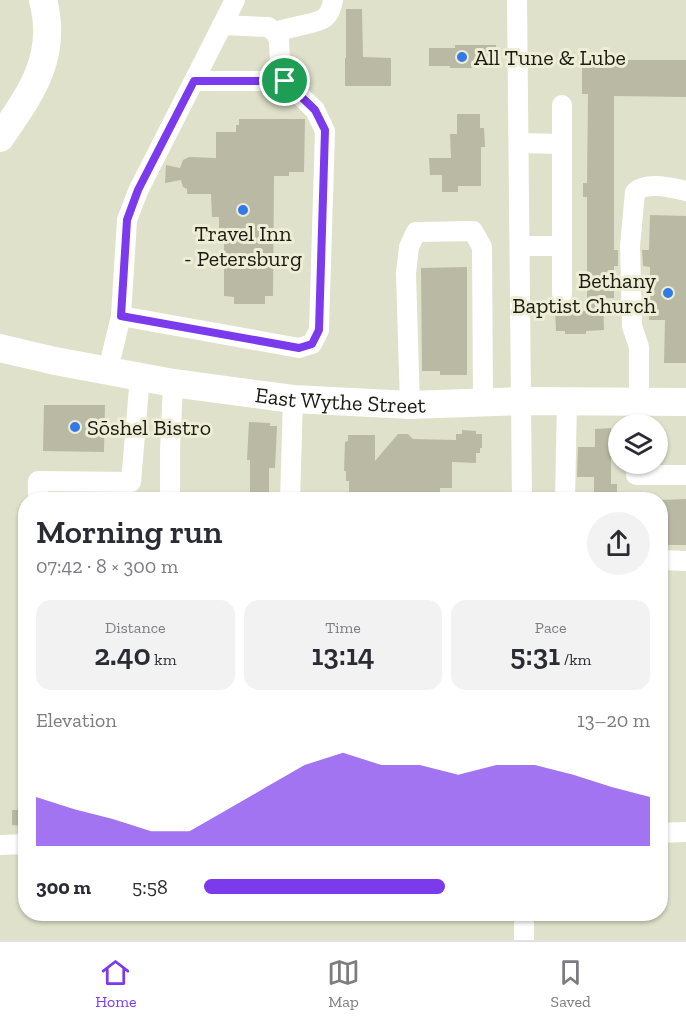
<!DOCTYPE html>
<html lang="en">
<head>
<meta charset="utf-8">
<style>
	:root { --surface:#fff; --page:#f2f2f3; --text:#2b2b33; --muted:#7c7c81; --line:#e1e1e2; --accent:#7c3aed }
	body { margin:0; font-family:"Zilla Slab",serif; background:var(--page); color:var(--text); height:100vh; display:flex; flex-direction:column; font-size:22px; white-space:nowrap }
	* { box-sizing:border-box; margin:0 }
	p { font-size:20px; color:var(--muted) }
	.icon { flex:none; width:33px; height:33px; fill:none; stroke:currentColor; stroke-width:2; stroke-linecap:round; stroke-linejoin:round }
	.map { position:relative; flex:1; overflow:hidden }
	.side { position:absolute; left:18px; top:492px; width:650px; height:429px; display:flex; flex-direction:column; background:var(--surface); border-radius:24px; box-shadow:0 2px 4px #0004 }
	.side>* { flex:none }
	.fabs { position:absolute; left:608px; top:414px; display:grid; gap:12px }
	.fabs a { display:grid; place-items:center; width:60px; height:60px; border-radius:50%; background:var(--surface); box-shadow:0 2px 4px #0004; font-size:30px }
	.pin { position:absolute; display:grid; place-items:center; width:51px; height:51px; color:#fff; margin:-26px; border:3px solid #fff; border-radius:50%; box-shadow:0 2px 6px #0007 }
	.round { display:grid; place-items:center; flex:none; width:63px; height:63px; border-radius:32px; background:var(--page) }
	.summary { display:flex; align-items:center; justify-content:space-between; height:102px; padding:0 18px }
	h1 { font-size:33px; font-weight:600; line-height:45px }
	.figures { display:grid; grid-template-columns:repeat(3,1fr); gap:9px; height:102px; padding:6px 18px }
	.figures div { display:grid; align-content:center; border-radius:15px; background:var(--page); text-align:center }
	.figures b { font-size:30px; font-weight:600 }
	.figures small { font-size:16px; font-weight:400 }
	.figures p { font-size:16px }
	.chart { height:168px; padding:12px 18px }
	.chart p { display:flex; justify-content:space-between }
	.chart svg { width:100%; height:108px; margin-top:6px; fill:var(--accent); opacity:.7 }
	ul { padding:0 18px; list-style:none; font-size:20px }
	li { display:grid; grid-template-columns:96px 72px 1fr; align-items:center; height:45px }
	li i { height:15px; border-radius:8px; background:var(--accent) }
	.tab-bar { display:flex; justify-content:space-around; align-items:center; height:84px; border-top:2px solid var(--line); background:var(--surface); font-size:16px; color:var(--muted) }
	.tab-bar a { display:grid; justify-items:center; gap:3px }
	.tab-bar .selected { color:var(--accent) }
	.map>svg:first-child { display:block }
	.building { fill:#babaa4 }
	.lines { fill:none; stroke-linecap:round; stroke-linejoin:round }
	.minor { stroke:#fff; stroke-width:20 }
	.highway { stroke:#fff; stroke-width:28 }
	.route-casing { stroke:#fff; stroke-width:12 }
	.route { stroke:#7c3aed; stroke-width:8 }
	.poi-dot { fill:#327ae7; stroke:#eeeed7; stroke-width:2 }
	.labels { text-anchor:middle; stroke-width:6; stroke-linejoin:round; paint-order:stroke }
	.poi-label { font-size:22px; fill:#1b1b13; stroke:#eeeed7; text-anchor:start }
	.street-label { font-size:22px; fill:#1b1b13; stroke:#eeeed7 }
</style>
</head>
<body>
<div class="map">
<svg width="686" height="940" viewBox="0 0 686 940">
	<rect width="100%" height="100%" fill="#e0e1ca"/>
	<!-- building -->
	<g class="building">
		<path d="M346,9H362L363,57L391,58V86H345V58H346Z"/>
		<path d="M455,45H496V68H450V66H429V48H455Z"/>
		<path d="M582,60H686V97L614,96V250H618V266H614V298H603L604,330L586,331V334H565V331H556L555,311H587V197H583V183H587L588,94H582Z"/>
		<path d="M457,114H480V128H484L485,147H481V186H458V192H442V175H430L429,158H451L450,134H457Z"/>
		<path d="M239,119H305L304,172H289V176H274L273,296H265V304H234V297L224,296V228H219V217H212L211,194H187V189L183,187L181,180L165,183L166,165L180,168L183,160L189,157L216,158V132H236V125H239Z"/>
		<path d="M650,215L686,216V363H664L665,320H649L650,267L643,266L642,250H649Z"/>
		<path d="M467,267V375H440V371H422L421,268Z"/>
		<path d="M44,405H105L104,452L43,451Z"/>
		<path d="M249,422L270,423V426H277L275,468H269V500H250V460H247Z"/>
		<path d="M611,428V484H617V500H594V477H577L578,447H595V429Z"/>
		<path d="M462,430L476,431V434H482V448H480V453H476V463L452,462V488H440V493H402V495L368,496V499L349,498V481H346V471H344L345,442L348,441V435H375V461L398,434H408L413,439L456,440V434H462Z"/>
		<path d="M686,499V545H660V500Z"/>
		<path d="M12,810H26V826L12,825Z"/>
	</g>
	<g class="lines">
		<!-- minor -->
		<g class="minor">
			<path d="M517,0L522,500"/>
			<path d="M275,32C285,29 294,27 303,25C321,21 330,20 333,0"/>
			<path d="M194,81H285"/>
			<path d="M562,105V294"/>
			<path d="M519,143L562,144"/>
			<path d="M520,246H562"/>
			<path d="M121,316L299,348L312,344L319,330L325,131L315,110L285,81L280,67L279,40L275,32L268,27L222,25"/>
			<path d="M108,370L121,316L127,220L138,191L235,0"/>
			<path d="M639,401V347L632,326L630,246L635,192C647,181 672,188 686,191"/>
			<path d="M410,405L406,273L409,247L416,232L473,231L482,247L483,401"/>
			<path d="M636,475H686"/>
			<path d="M38,500V481L131,482L140,376"/>
			<path d="M170,500V451L173,383"/>
			<path d="M290,500L293,399"/>
			<path d="M565,500L567,401"/>
			<path d="M660,560L686,561"/>
			<path d="M660,833L686,832"/>
			<path d="M0,845L26,844"/>
			<path d="M524,914V940"/>
		</g>
		<!-- highway -->
		<g class="highway">
			<path d="M0,138C31,93 58,57 43,0"/>
			<path id="s1" d="M0,348L55,361L173,383L293,399L410,405L521,401L686,402"/>
		</g>
	</g>
	<g class="lines">
		<!-- route casing -->
		<g class="route-casing">
			<path id="route" d="M194,81H285L315,110L325,130L319,330L312,344L299,348L121,316L127,220L138,190Z"/>
		</g>
		<!-- route -->
		<use href="#route" class="route"/>
	</g>
	<!-- markers -->
	<g class="poi-dot">
		<circle cx="462" cy="57" r="6"/>
		<circle cx="243" cy="210" r="6"/>
		<circle cx="668" cy="293" r="6"/>
		<circle cx="75" cy="427" r="6"/>
	</g>
	<g class="labels">
		<!-- poi labels -->
		<g class="poi-label">
			<text x="474" y="65">All Tune &amp; Lube</text>
			<text x="243" y="241" text-anchor="middle">Travel Inn<tspan x="243" dy="25">- Petersburg</tspan></text>
			<text x="656" y="288" text-anchor="end">Bethany<tspan x="656" dy="25">Baptist Church</tspan></text>
			<text x="87" y="435">Sōshel Bistro</text>
		</g>
		<!-- street labels -->
		<g class="street-label">
			<text dy="8" stroke="none"><textPath href="#s1" startOffset="345">East Wythe Street</textPath></text>
		</g>
	</g>
</svg>
<div class="fabs">
<a><svg class="icon" aria-label="layers" viewBox="0 0 24 24"><path d="M12 4l9 5-9 5-9-5zM3 14l9 5 9-5"/></svg></a>
</div>
<div class="pin" style="left:285px;top:81px;background:#1e9e55"><svg class="icon" aria-label="arrive" viewBox="0 0 24 24"><path d="M6 21V4h12l-3 4 3 4H6"/></svg></div>
<section class="side">
<div class="summary"><div><h1>Morning run</h1><p>07:42 · 8 × 300 m</p></div><a class="round"><svg class="icon" aria-label="share" viewBox="0 0 24 24"><path d="M12 15V3M7 8l5-5 5 5M5 13v7h14v-7"/></svg></a></div>
<div class="figures">
<div><p>Distance</p><b>2.40<small> km</small></b></div>
<div><p>Time</p><b>13:14</b></div>
<div><p>Pace</p><b>5:31<small> /km</small></b></div>
</div>
<div class="chart"><p><span>Elevation</span>13–20 m</p>
<svg viewBox="0 0 160 44" preserveAspectRatio="none"><path d="M0 44V24L10 29L20 33L30 38L40 38L50 29L60 20L70 11L80 6L90 11L100 11L110 15L120 11L130 11L140 15L150 20L160 24V44z"/></svg>
</div>
<ul>
<li><b>300 m</b>5:58<i style="width:54%"></i></li>
</ul>
</section>
</div>
<nav class="tab-bar">
<a class="selected"><svg class="icon" aria-label="home" viewBox="0 0 24 24"><path d="M3 11l9-7 9 7M6 9v11h12V9"/></svg>Home</a>
<a><svg class="icon" aria-label="map" viewBox="0 0 24 24"><path d="M3 6l6-2 6 2 6-2v14l-6 2-6-2-6 2zM9 4v14M15 6v14"/></svg>Map</a>
<a><svg class="icon" aria-label="saved" viewBox="0 0 24 24"><path d="M7 4h10v16l-5-4-5 4z"/></svg>Saved</a>
</nav>
</body>
</html>
